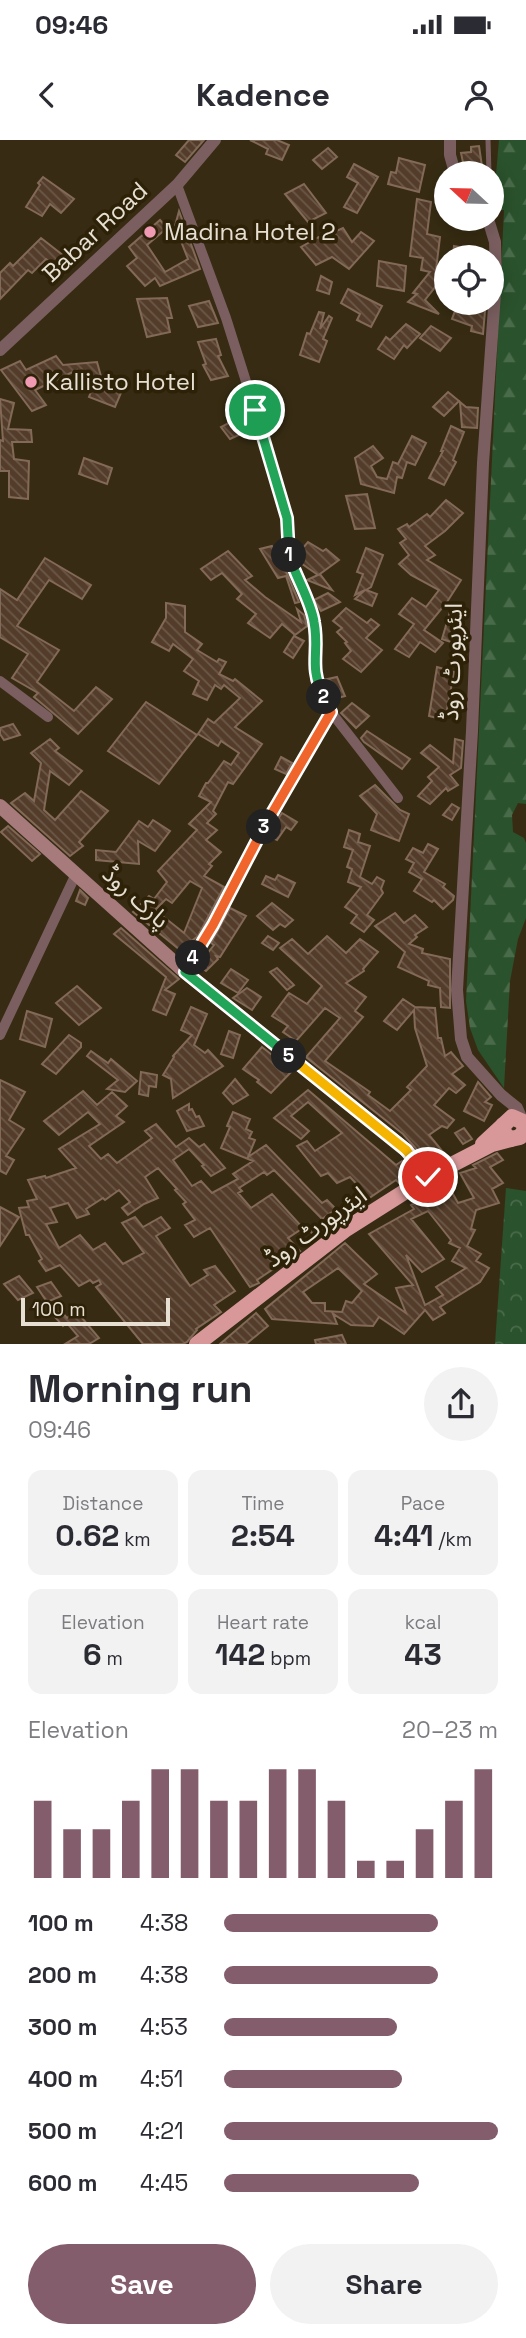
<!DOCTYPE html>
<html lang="en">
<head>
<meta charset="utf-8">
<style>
	:root { --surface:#fff; --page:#f2f2f3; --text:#2b2b33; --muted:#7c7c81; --accent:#845d6d }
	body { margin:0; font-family:"Space Grotesk","Noto Sans Arabic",sans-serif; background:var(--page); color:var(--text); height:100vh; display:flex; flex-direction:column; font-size:26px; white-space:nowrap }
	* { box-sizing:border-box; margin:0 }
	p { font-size:23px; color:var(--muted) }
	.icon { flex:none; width:38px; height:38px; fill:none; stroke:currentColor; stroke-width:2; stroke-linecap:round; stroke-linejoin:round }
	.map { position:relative; height:1204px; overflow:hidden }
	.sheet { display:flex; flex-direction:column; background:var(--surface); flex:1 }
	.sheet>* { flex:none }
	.needle { width:46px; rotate:292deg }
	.controls { position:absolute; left:434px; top:21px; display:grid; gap:14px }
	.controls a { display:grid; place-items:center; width:70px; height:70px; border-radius:50%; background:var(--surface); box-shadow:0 4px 18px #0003; font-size:35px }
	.scale { position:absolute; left:21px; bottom:18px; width:149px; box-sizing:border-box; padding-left:7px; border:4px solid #e7e0d2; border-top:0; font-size:19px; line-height:24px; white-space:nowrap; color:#e7e0d2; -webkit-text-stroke:5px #2d2208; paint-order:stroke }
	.pin { position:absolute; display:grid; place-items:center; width:60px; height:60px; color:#fff; margin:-30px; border:4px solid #fff; border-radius:50%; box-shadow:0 2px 7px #0007 }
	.km { position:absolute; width:35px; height:35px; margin:-18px; border-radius:50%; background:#222; color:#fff; font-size:19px; line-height:35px; text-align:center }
	.round { display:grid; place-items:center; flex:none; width:74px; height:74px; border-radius:37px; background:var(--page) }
	.summary { display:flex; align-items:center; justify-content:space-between; height:119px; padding:0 28px }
	h1 { font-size:38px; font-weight:700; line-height:52px }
	.metrics { display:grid; grid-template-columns:repeat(3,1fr); gap:10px; height:119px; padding:7px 28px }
	.metrics div { display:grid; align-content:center; border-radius:14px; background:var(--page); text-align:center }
	.metrics b { font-size:30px; font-weight:700 }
	.metrics small { font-size:19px; font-weight:400 }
	.metrics p { font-size:19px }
	.chart { height:196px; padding:14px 28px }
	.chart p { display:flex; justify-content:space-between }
	.chart svg { width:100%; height:126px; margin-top:7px; stroke:var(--accent); stroke-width:6 }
	.action { display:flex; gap:14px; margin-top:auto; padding:14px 28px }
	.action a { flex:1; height:80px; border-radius:42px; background:var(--accent); color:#fff; font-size:28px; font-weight:700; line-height:80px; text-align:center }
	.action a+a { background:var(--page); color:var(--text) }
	ul { padding:0 28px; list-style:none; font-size:23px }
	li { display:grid; grid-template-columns:112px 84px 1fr; align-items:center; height:52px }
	li i { height:18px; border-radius:9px; background:var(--accent) }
	.status { display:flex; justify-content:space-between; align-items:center; height:49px; padding:0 35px; background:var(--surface); direction:ltr }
	.status svg { height:19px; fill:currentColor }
	header { display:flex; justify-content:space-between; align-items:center; height:91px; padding:0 28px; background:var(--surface); font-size:32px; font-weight:700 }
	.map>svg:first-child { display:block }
	.forest { fill:url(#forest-firs) }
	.park { fill:url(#park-crowns) }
	.building { fill:url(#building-back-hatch); stroke:#836957; stroke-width:2; fill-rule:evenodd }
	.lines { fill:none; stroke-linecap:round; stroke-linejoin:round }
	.service { stroke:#7b5f60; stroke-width:5 }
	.minor { stroke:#7b5f60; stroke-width:10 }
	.tertiary { stroke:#7b5f60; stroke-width:12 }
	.secondary { stroke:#a77a7c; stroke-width:14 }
	.trunk { stroke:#d8989a; stroke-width:16 }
	.split-1-casing { stroke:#fff; stroke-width:14 }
	.split-2-casing { stroke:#fff; stroke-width:14 }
	.split-3-casing { stroke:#fff; stroke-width:14 }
	.split-4-casing { stroke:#fff; stroke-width:14 }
	.split-5-casing { stroke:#fff; stroke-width:14 }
	.split-6-casing { stroke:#fff; stroke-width:14 }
	.split-7-casing { stroke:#fff; stroke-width:14 }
	.split-1 { stroke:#22a559; stroke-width:9 }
	.split-2 { stroke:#22a559; stroke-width:9 }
	.split-3 { stroke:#f0652b; stroke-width:9 }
	.split-4 { stroke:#f0652b; stroke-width:9 }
	.split-5 { stroke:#22a559; stroke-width:9 }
	.split-6 { stroke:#f5b400; stroke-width:9 }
	.split-7 { stroke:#f5b400; stroke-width:9 }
	.poi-dot { fill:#f19ab3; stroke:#2d2208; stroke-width:2.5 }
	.labels { text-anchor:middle; stroke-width:7; stroke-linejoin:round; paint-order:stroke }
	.street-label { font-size:24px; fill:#e7e0d2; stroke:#2d2208 }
	.poi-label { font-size:24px; fill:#e7e0d2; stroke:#2d2208; text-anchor:start }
</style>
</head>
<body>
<div class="status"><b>09:46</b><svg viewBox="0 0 49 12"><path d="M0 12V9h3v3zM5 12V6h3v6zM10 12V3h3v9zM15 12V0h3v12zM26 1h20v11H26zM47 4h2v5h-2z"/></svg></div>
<header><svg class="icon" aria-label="back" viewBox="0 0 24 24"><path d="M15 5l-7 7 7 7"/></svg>Kadence<svg class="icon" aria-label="person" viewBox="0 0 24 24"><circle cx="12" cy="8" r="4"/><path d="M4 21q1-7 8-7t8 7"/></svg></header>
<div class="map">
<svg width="526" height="1204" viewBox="0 0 526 1204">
	<defs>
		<pattern id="forest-firs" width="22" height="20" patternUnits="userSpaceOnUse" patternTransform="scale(1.75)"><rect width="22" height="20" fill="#2a522c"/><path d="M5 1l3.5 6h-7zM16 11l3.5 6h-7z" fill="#496b4a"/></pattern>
		<pattern id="park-crowns" width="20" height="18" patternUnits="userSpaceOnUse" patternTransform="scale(1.75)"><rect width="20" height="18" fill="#2a522c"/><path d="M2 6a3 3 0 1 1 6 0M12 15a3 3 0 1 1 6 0" fill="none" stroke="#496b4a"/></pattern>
		<pattern id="building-back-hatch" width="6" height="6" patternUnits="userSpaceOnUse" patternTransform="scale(1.75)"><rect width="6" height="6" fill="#533c2a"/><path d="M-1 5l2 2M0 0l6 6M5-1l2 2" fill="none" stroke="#6c5848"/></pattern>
	</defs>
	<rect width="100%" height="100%" fill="#372c13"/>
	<!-- forest -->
	<path class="forest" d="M499,0H526V664L518,663L512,675L513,692L524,698L526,703V778L518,799L510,841L504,948L478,910L470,888L466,861L504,70H493Z"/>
	<!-- park -->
	<path class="park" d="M506,1048L526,1051V1204H495Z"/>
	<!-- building -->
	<g class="building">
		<path d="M189,0H204L185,22L176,15Z"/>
		<path d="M250,0H277L289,5L282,20L266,14L268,9Z"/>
		<path d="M479,6L483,33L465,32L461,13L471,12V7Z"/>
		<path d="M328,8L337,17L322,29L313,20Z"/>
		<path d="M399,18L425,25L419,52L388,44L391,32L396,33Z"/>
		<path d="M354,24L378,37L357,73L344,67L358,43L347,37Z"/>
		<path d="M43,37L74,59L61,73L50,64L42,76L26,67L40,45L38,43Z"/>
		<path d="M304,44L326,73L308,82L285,54Z"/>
		<path d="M417,59L431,62L427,94L440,97L435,138L440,141L425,160L439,174L408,162L417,154L413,153L430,132L421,130L423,118L410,116Z"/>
		<path d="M179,71L200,129L160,146L155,138L145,146L127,126L137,118L129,107L160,80L167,88L147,105L165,132L188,119L175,86Z"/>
		<path d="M343,88L352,102L361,92L374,101L349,129L332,117L316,125L301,107L319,97L321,98Z"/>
		<path d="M41,98L64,116L54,125L46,119L32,133L28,130L0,159V133L10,123L13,126Z"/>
		<path d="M454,106L487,112V117L453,115Z"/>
		<path d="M379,121L406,126L404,151L377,146Z"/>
		<path d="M321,136L332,142L329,154L317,150Z"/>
		<path d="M348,149L382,166L371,187L357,180L360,174L341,163Z"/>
		<path d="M167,158L172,178H167L170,192L147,197L137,159Z"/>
		<path d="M209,161L218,183L198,187L189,166Z"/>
		<path d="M458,163L485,171L483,194L471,191L472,186L452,179Z"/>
		<path d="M319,172L324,173L320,189L329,176L332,178L323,199L327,201L319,222L300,215L307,193L310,194Z"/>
		<path d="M406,184L420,194L407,208L404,205L394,219L378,209L386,197L390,200Z"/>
		<path d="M431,186L451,198L440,211L420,198Z"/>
		<path d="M216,199L221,215L218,216L228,236L211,240L203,225L206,224L198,202Z"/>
		<path d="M56,216L63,225L97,222L102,240L123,248L115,267L89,257L97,236L79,237L77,230L35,250L46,265L32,271L1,230L20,221L26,230Z"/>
		<path d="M448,252L459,261L444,276L433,267Z"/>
		<path d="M0,259L14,263L8,289L31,290L32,302H12L14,319L29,321L28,359L9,357V331H0V300L3,301Z"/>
		<path d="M460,262L466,267L478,268L477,288L462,287Z"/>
		<path d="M242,276L252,289L230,299L221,287Z"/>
		<path d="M451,286L464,292L453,320L456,322L444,345L429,338L443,311H441Z"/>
		<path d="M412,296L426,303L415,325L407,322L402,338L397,337L394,353L361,344L355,318L373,306L383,318L371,326L377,337L387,339L393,322L398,324Z"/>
		<path d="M84,318L112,328L107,344L79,334Z"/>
		<path d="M367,354L375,388L355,389L346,356Z"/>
		<path d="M446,360L463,373L445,391L425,406L435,415L427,420L461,440L447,462L424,490L443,503L435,512L420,502L409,517L395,509L414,484L399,474L412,458L426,467L439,450L411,435L399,424L409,415L400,403L406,399L398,389L407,384L409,387L427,374L430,377Z"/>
		<path d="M308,402L323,411L326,409L339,420L320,434L332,450L307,440L318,435L298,421L296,416Z"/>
		<path d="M272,406L283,424L299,462L295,463L286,436L278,438L260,409Z"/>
		<path d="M366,408L383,415L371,447L366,450L377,454L372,466L355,459L365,450L355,455L363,434L357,432Z"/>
		<path d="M228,411L252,436L245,440L265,457L301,482L297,469L304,475L307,486L295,495L282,484L270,498L248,483L256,474L237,459L242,454L222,433L211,440L201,429Z"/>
		<path d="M45,418L91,445L82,459L49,440L17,486L59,510L37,542L74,571L96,547L112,559L78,594L34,557L38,553L12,538L28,514L0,497V449L17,460Z"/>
		<path d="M328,453L340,462L321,471L314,460Z"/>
		<path d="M166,463L185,466V492L202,504L197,510L217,522L219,519L226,522L219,534L233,541L235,539L262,561L235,587L262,604L233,644L228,642L213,671L216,674L207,683L217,690L206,700L221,712L209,724L212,726L204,736L224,747L198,796L180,810L133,772L149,756L154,759L167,742L158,731L197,690L189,684L211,662L199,656L206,643H208L224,621L231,625L239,613L221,601L218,606L198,594L208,579L214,583L240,558L224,545L221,549L215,545L207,560L193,554L199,541L184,531L193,519L173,504L169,511L152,502L166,478ZM190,741L202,748L184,793L155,770L166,759L172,763Z"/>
		<path d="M452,465L463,471L453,486L459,488L454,503L442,499Z"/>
		<path d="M346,468L367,483L371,479L379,485L366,498L382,510L361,532L343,519L351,511L345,503L347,502L337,492L342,488L333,481Z"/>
		<path d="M294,496L304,501L293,518L284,512Z"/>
		<path d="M437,527L454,532L445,580L429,576Z"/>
		<path d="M337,537L345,556L333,559L323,540Z"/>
		<path d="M146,562L197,595L159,644L108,611Z"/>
		<path d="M352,563L369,576L356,588L341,573Z"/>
		<path d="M13,584L20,595L4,600L0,594V588Z"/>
		<path d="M367,591L410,619L402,629L364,602L361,598Z"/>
		<path d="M50,599L59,608L55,611L82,631L69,645L50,631L44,670L55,680L81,651L108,671L79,702L83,706L70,716L11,663L25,653L34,661L41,623L31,613Z"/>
		<path d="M455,599L463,601L461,628L450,635L458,645L448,651L446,648L430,664L418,656L432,641L428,637L439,627L421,613L430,605L453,623Z"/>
		<path d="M281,617L292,623L286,634L275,629Z"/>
		<path d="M375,645L400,670L409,674L399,701L371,690L377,674L360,656Z"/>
		<path d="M452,664L459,668L452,680L443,675Z"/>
		<path d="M282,673L297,682L291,690L286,687L277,700L267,695Z"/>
		<path d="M153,680L170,691L155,711L138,701L139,724L96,720V710L116,712L139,681L148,687Z"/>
		<path d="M8,686L40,714L32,721L1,692Z"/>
		<path d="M349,690L360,694L358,702L370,706L360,737L372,744L377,737L384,741L381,749L383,753L367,775L374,780L364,792L351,783L357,775L345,767L361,747L348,742L352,729L347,727L353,710L344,707Z"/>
		<path d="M428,704L438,709L424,732L445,744L443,747L454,756L453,760L443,769L434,760L432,762L414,751L422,739L409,732L414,723L406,719L413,708L423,713Z"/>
		<path d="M278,735L295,743L288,757L262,744L266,736L275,740Z"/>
		<path d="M80,750L88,758L85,765L76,761Z"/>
		<path d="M272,763L293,780L285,787L280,784L273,790L257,776Z"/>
		<path d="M230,768L246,776L220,817L216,816L218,819L206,831L198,825L214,805L211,803Z"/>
		<path d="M395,773L404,783L415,775L427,787L415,795L417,797L409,804L423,809L422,813L450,819V868L441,867L440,848L428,845L429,841L398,827L405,812L375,786Z"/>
		<path d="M121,788L179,839L165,850L175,854L166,875L153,870L166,837L114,794Z"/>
		<path d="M268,796L279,803L273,810L262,803Z"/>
		<path d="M327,796L346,813L360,799L378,812L363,829L364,831L346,843L366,857L355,871L363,877L325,921L370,952L368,955L390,971L411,950L407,947L427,926L415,888L414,870L397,890L384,881L403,859L415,867L435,868L438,898H441L445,916L451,912L463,926L452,934L465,945L456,953L449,948L434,965L454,980L447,988L442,986L429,995L443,1012L427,1021L403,994L306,917L340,878L325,868L296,901L283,892L288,886L272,876L289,853L307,864L322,846L280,808L292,799L308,814Z"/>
		<path d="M277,828L294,845L287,850L270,832Z"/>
		<path d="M231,829L248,840L238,853L221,843Z"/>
		<path d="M77,846L101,868L79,885L56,863Z"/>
		<path d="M247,848L261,857L252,870L233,858Z"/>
		<path d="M191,867L207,874L194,905L205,913L208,910L223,926L173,958L171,939L163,935L174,917L173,916L192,895L181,890Z"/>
		<path d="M27,871L52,879L45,907L20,899Z"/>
		<path d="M229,891L240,895L233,918L221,914Z"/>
		<path d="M69,895L81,903V907L56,934L42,924Z"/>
		<path d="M262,907L292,931L271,953L257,942L259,940L243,929Z"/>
		<path d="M91,911L108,923L111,919L137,941L125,952L107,949L118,940L87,916Z"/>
		<path d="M141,932L157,935L156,947L149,946L148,956L139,954Z"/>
		<path d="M235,939L248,955L233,964L223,953Z"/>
		<path d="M0,940L25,952L9,980L24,989L6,1016L14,1020L6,1034L0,1031Z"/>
		<path d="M478,942L491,957L485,962L492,965L484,981L464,971Z"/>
		<path d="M308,950L396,1025L402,1021L410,1030L406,1033L409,1036L399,1043L396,1040L365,1061L366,1064L354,1071L347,1062L365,1053L350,1037L337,1043L328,1033L321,1036L297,1006L307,1001L315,1011L342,993L308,962L291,976L309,991L301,999L274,978Z"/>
		<path d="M83,951L97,965L112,952L127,966L116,976L124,982L89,1006L101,1019L108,1014L117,1023L152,998L145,991L156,984L176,1007L189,998L199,1007L204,1004L225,1028L211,1036L202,1026L204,1025L189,1009L173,1020L192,1046L201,1041L212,1053L238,1039L233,1034L253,1021L221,1008L230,987L227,986L233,972L250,979L246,989L252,992L249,998L255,1000L248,1017L266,1005L322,1063L327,1060L336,1069L322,1079L274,1030L267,1035L264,1032L239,1048L242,1051L238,1053L251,1068L272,1054L303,1088L288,1098L300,1111L257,1140L259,1143L250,1147L210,1088L194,1097L185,1085L195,1080L183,1064L186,1062L175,1050L177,1049L158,1028L145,1037L158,1058L144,1064L128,1075L122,1068L130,1062L119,1050L105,1060L103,1058L86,1069L89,1074L77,1078L68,1063L50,1068L57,1082L46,1084L59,1108L80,1095L93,1110L105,1103L123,1124L144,1113L122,1083L135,1077L143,1087L161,1077L170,1088L156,1096L190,1146L208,1135L204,1130L215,1126L235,1151L214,1165L221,1172L196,1189L197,1190L187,1202L183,1204H143L96,1147L101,1144L99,1140L93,1143L90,1140L79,1146L60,1125L46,1131L39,1121L42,1119L29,1095H26L19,1068L29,1067L27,1061L37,1059L28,1040L45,1036L46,1038L76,1028L59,1009L100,984L88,972L59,995L44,981Z"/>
		<path d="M189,964V970L192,969L196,977L199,976L204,986L187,991L177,971Z"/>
		<path d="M464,988L472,999L463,1004L455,993Z"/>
		<path d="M497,1013L503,1020L490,1027L503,1043L492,1049L499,1063L476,1070L471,1089L475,1090L467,1106L481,1114L476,1121L489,1128L480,1142L440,1167L445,1173L433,1180L425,1170L404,1194L379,1177L373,1186L351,1185L333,1174L337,1184L272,1179L265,1169L345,1103L377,1134L364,1144L406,1173L396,1148L413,1145L369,1094L414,1069L411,1065L439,1051L441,1052L448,1045L458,1063L474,1058L460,1033L476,1028L473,1025ZM428,1071L451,1100L449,1103L460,1108L452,1121L466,1128L436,1147L443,1155L425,1165L406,1115L422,1132L444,1119L411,1079ZM338,1128L362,1151L352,1163L346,1161L342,1172L325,1171V1163H312L303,1152Z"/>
		<path d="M0,1067L19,1077L0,1106Z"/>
		<path d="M321,1085L326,1091L316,1098L310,1091Z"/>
		<path d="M19,1136L33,1153L18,1160L4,1144Z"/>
		<path d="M51,1142L61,1156L47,1162L37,1147Z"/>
		<path d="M61,1171L67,1178L76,1171L99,1198L89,1204H65L78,1196L67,1183L63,1186L54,1176Z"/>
		<path d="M256,1173L268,1186L246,1204H220Z"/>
		<path d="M342,1195L346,1204H316L315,1200Z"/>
	</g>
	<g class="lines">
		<!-- service -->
		<path class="service" d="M488,0L489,33"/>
		<!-- minor -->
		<g class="minor">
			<path d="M177,45L226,178L284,362L287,378V411L293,430L314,479L315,540L331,572L398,658"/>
			<path d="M0,541L48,577"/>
			<path d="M185,832L213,785L260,692L331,572"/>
			<path d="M0,895L76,734"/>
		</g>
		<!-- tertiary -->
		<g class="tertiary">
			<path d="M450,0V15L455,33"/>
			<path d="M488,79L495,102L496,139L483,323L472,591L457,850L461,899L467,917L501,955L517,968L523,982"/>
			<path d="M0,210L177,45L215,0"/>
		</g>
		<!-- secondary -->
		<path class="secondary" d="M0,666L185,832L407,1011L428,1037"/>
		<!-- trunk -->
		<g class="trunk">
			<path d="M483,1004L512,977L523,982L525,990L520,997L511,999L504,994L503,985"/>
			<path d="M197,1204L346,1089L428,1037L492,1004L511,999"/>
		</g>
	</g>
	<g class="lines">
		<!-- split-1 casing -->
		<g class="split-1-casing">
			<path id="split-1" d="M255,270L287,378L289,415"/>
		</g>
		<!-- split-2 casing -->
		<g class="split-2-casing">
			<path id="split-2" d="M289,415C295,436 311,461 314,482C320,513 308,525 324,557"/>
		</g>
		<!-- split-3 casing -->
		<g class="split-3-casing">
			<path id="split-3" d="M264,687L331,572L324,557"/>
		</g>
		<!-- split-4 casing -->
		<g class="split-4-casing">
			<path id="split-4" d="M193,818L213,785L264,687"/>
		</g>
		<!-- split-5 casing -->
		<g class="split-5-casing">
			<path id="split-5" d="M193,818L185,832L289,916"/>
		</g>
		<!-- split-6 casing -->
		<g class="split-6-casing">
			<path id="split-6" d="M289,916L406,1010"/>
		</g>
		<!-- split-7 casing -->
		<g class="split-7-casing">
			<path id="split-7" d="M406,1010L428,1037"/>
		</g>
		<!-- split-1 -->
		<use href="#split-1" class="split-1"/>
		<!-- split-2 -->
		<use href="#split-2" class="split-2"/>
		<!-- split-3 -->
		<use href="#split-3" class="split-3"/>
		<!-- split-4 -->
		<use href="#split-4" class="split-4"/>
		<!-- split-5 -->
		<use href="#split-5" class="split-5"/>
		<!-- split-6 -->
		<use href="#split-6" class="split-6"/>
		<!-- split-7 -->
		<use href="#split-7" class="split-7"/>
	</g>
	<!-- markers -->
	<g class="poi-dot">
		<circle cx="150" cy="92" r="7"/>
		<circle cx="31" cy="242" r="7"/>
	</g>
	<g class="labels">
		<!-- street labels -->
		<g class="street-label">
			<text transform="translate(95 92) rotate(-43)" y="8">Babar Road</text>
			<text transform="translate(452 522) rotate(-88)" y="8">ایئرپورٹ روڈ</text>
			<text transform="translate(136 757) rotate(42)" y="8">پارک روڈ</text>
			<text transform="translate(316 1087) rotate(-36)" y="8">ایئرپورٹ روڈ</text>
		</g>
		<!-- poi labels -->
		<g class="poi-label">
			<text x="164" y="100">Madina Hotel 2</text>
			<text x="45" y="250">Kallisto Hotel</text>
		</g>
	</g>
</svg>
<div class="controls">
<a><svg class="needle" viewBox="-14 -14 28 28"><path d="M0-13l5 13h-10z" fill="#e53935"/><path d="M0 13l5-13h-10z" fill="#7c7c81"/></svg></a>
<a><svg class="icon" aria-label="locate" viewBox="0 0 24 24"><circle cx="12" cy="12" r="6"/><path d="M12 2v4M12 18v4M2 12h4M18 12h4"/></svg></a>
</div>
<div class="scale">100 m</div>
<div class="pin" style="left:255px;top:270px;background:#1e9e55"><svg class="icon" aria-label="arrive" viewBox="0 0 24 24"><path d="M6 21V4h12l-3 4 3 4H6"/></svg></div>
<div class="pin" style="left:428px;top:1037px;background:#d93025"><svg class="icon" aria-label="check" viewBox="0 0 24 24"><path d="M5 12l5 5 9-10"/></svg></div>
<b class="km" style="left:289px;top:415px">1</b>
<b class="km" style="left:324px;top:557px">2</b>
<b class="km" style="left:264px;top:687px">3</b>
<b class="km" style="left:193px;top:818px">4</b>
<b class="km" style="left:289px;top:916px">5</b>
</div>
<section class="sheet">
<div class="summary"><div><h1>Morning run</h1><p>09:46</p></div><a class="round"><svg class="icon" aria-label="share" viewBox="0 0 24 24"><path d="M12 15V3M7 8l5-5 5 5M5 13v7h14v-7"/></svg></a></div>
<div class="metrics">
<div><p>Distance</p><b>0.62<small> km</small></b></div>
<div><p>Time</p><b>2:54</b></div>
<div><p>Pace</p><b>4:41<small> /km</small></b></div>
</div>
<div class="metrics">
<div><p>Elevation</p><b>6<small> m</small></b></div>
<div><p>Heart rate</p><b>142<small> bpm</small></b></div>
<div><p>kcal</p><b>43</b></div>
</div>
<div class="chart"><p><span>Elevation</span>20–23 m</p>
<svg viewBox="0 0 160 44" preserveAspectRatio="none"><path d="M5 44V17M15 44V27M25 44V27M35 44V17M45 44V6M55 44V6M65 44V17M75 44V17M85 44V6M95 44V6M105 44V17M115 44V38M125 44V38M135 44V27M145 44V17M155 44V6"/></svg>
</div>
<ul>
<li><b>100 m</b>4:38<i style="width:78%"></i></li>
<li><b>200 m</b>4:38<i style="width:78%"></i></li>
<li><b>300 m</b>4:53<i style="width:63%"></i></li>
<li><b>400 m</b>4:51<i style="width:65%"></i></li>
<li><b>500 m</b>4:21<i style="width:100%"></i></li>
<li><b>600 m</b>4:45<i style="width:71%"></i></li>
</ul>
<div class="action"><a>Save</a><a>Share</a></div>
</section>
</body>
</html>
